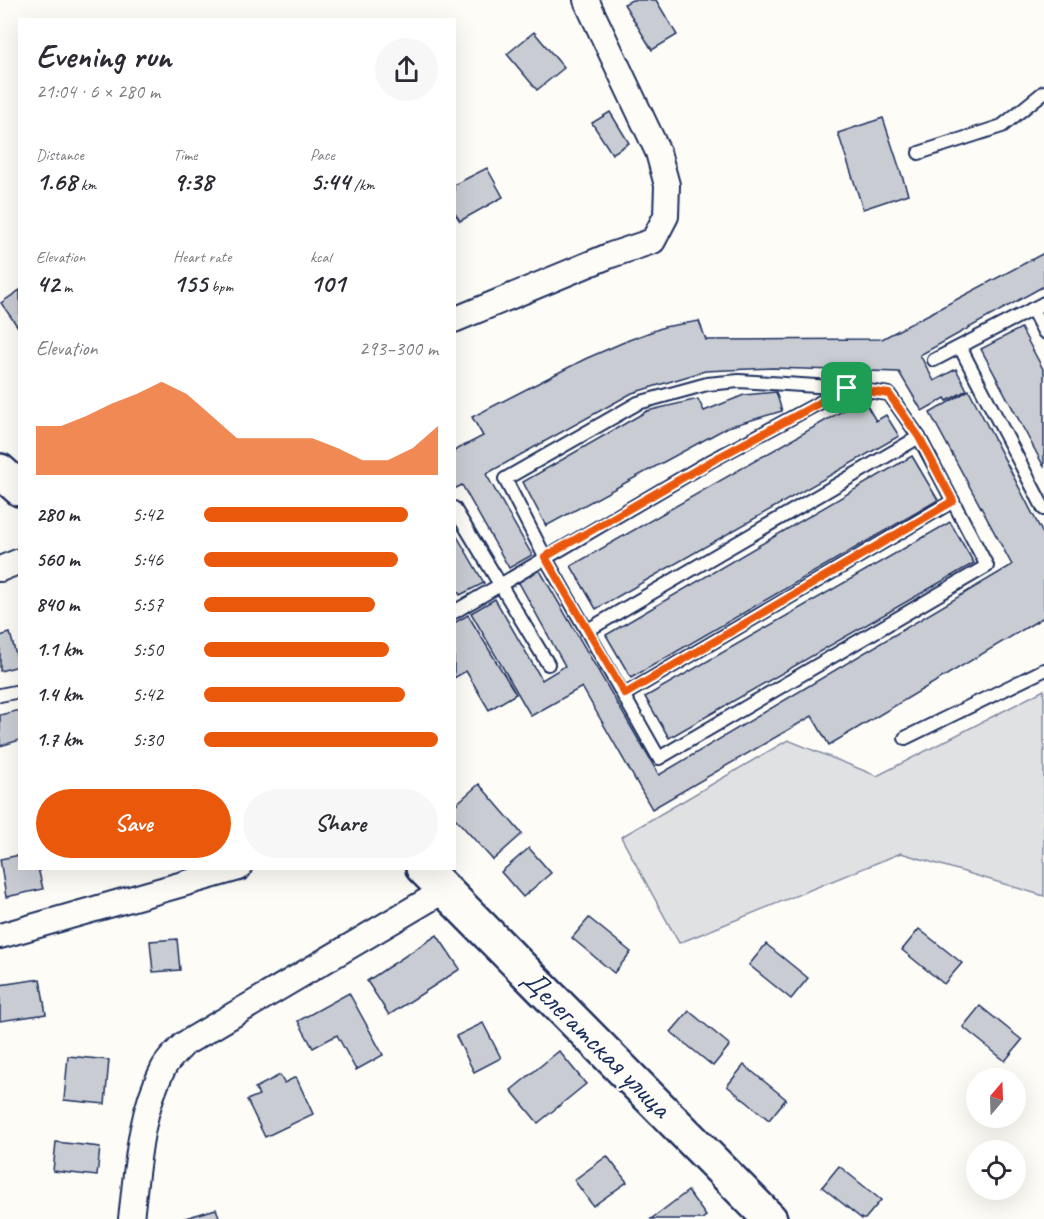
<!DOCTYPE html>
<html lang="en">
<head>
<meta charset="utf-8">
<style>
	:root { --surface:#fff; --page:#f7f7f7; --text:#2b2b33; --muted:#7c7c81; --accent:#ea580c }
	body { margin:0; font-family:Caveat,sans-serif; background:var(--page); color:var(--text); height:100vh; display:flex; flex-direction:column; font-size:22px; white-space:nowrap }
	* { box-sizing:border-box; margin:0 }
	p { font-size:20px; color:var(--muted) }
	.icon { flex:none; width:33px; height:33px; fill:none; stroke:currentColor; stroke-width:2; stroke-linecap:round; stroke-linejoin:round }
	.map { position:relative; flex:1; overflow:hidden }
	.details { position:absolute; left:18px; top:18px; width:438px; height:852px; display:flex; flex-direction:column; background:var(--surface); border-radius:0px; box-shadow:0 6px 24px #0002 }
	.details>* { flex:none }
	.needle { width:39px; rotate:19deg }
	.buttons { position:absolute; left:966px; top:1068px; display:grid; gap:12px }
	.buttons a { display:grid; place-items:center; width:60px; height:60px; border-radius:50%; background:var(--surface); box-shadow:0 6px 24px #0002; font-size:30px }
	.pin { position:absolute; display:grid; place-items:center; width:51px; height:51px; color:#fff; margin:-26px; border-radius:12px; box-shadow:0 3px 9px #0006 }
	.round { display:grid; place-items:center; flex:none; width:63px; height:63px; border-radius:32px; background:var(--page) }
	.summary { display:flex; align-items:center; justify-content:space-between; height:102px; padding:0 18px }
	h1 { font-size:33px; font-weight:700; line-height:45px }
	.stats { display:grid; grid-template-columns:repeat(3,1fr); gap:9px; height:102px; padding:6px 18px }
	.stats div { display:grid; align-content:center }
	.stats b { font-size:26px; font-weight:700 }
	.stats small { font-size:16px; font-weight:400 }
	.stats p { font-size:16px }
	.chart { height:168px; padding:12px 18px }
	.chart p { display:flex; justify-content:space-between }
	.chart svg { width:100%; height:108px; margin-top:6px; fill:var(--accent); opacity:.7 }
	.cta { display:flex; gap:12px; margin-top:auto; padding:12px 18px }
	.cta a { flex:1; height:69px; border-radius:36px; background:var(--accent); color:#fff; font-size:24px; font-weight:700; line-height:69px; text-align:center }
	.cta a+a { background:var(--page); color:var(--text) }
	ul { padding:0 18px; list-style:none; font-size:20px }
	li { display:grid; grid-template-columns:96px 72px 1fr; align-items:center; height:45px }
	li i { height:15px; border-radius:8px; background:var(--accent) }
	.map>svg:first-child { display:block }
	.green { fill:#e0e1e3; stroke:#7e88a0; stroke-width:1.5 }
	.building { fill:#c9ccd3; stroke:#1b2f5e; stroke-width:1.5 }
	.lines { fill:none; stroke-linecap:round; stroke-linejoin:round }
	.lane-casing { stroke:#1b2f5e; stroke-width:16 }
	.street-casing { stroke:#1b2f5e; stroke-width:28 }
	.secondary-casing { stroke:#1b2f5e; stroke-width:38 }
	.lane { stroke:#fdfcf7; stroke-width:12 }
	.street { stroke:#fdfcf7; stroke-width:24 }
	.secondary { stroke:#fdfcf7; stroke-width:33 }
	.route-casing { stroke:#fff; stroke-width:12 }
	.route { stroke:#ea580c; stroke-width:8 }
	.labels { text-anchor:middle; stroke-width:4.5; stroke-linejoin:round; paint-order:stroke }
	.street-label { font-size:30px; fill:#1b2f5e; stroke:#fdfcf7 }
</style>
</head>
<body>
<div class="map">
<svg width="1044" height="1219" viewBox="0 0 1044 1219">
	<rect width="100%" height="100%" fill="#fdfcf7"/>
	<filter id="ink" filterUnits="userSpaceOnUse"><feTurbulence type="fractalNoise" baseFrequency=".0167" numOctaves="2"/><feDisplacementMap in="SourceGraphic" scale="12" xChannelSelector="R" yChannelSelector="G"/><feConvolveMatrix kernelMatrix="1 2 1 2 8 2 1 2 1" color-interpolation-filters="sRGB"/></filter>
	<g filter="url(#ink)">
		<!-- green -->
		<path class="green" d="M1044,690V896L901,853L679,943L621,837L788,740L877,776Z"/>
		<!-- building -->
		<g class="building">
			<path d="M632,0H656L677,35L652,50L624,4Z"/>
			<path d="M534,32L564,68L537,90L507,54Z"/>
			<path d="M610,112L629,143L612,154L592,123Z"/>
			<path d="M883,118L908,194L863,209L838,133Z"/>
			<path d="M487,168L503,197L460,221L454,212V185Z"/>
			<path d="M1044,253V286L920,355L934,381L956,369L967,390L947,401L945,398L922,411L899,372L773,368L705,371L632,393L486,474L532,555L509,568L462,485L454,489V451L483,436L472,417L585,359L629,340L664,327L699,321L706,340L882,339Z"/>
			<path d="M20,290V330L1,303Z"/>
			<path d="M1021,328L1044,371V467L981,349Z"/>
			<path d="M969,390L1044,536V617L829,745L812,716L652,809L582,687L531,716L471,613L495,599L542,680L565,666L518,581L539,569L659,775L1012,565L930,413Z"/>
			<path d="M776,392L782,411L728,427L546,526L523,482L647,411L698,399L704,411L744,395Z"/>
			<path d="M863,399L876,421L886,415L899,436L596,609L571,566Z"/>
			<path d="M912,456L938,500L631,678L606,635Z"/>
			<path d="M950,522L974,563L669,738L645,697Z"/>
			<path d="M454,531L484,583L460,595L454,585Z"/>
			<path d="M468,615L516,694L489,710L466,671L454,678V623Z"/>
			<path d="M10,633L19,666L0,671V636Z"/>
			<path d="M20,710V740L0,746V715Z"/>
			<path d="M479,784L522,834L493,860L454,817V806Z"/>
			<path d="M529,848L551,873L523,897L501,872Z"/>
			<path d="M20,855V868H38L43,889L6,897L0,859Z"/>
			<path d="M589,918L631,952L614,973L572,938Z"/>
			<path d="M919,929L962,963L944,984L902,950Z"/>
			<path d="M437,935L460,969L389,1015L367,981Z"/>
			<path d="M177,939L180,970L153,972L150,941Z"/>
			<path d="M766,944L808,978L791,999L749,965Z"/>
			<path d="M40,979L46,1014L0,1021V985Z"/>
			<path d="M349,993L383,1055L356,1070L337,1035L313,1048L298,1021Z"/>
			<path d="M980,1006L1022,1040L1005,1061L963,1027Z"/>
			<path d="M689,1011L730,1045L713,1066L671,1032Z"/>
			<path d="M483,1023L501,1058L474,1072L456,1036Z"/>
			<path d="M559,1051L586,1084L538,1123L511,1090Z"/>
			<path d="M68,1056L109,1060L105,1104L64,1100Z"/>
			<path d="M744,1065L786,1099L769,1120L727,1086Z"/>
			<path d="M280,1075L284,1083L296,1077L313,1114L265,1137L247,1100L259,1095L255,1088Z"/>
			<path d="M56,1142L100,1147L97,1176L53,1171Z"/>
			<path d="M607,1156L627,1182L593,1206L574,1180Z"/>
			<path d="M839,1166L881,1200L865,1219H862L822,1187Z"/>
			<path d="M688,1191L706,1216L702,1219H651Z"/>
			<path d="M216,1209L220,1219H182Z"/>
		</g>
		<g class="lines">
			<!-- lane casing -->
			<g class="lane-casing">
				<g id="lane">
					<path d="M919,153L1002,126L1044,92"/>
					<path d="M1032,309L1044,332"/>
					<path d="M960,347L1044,509"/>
					<path d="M934,360L1044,303"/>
					<path d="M454,508L548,664"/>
					<path d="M454,612L709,462L847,388L889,394L919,437L987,566L659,758L545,557L505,479L638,403L707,384L739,381L847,388"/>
					<path d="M588,630L919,437"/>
					<path d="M625,694L953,501"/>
					<path d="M0,695L20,691"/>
					<path d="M905,738L1044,670"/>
				</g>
			</g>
			<!-- street casing -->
			<g class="street-casing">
				<g id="street">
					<path d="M454,320L611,255L653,241L666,216L667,185L658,152L586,0"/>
					<path d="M0,569L20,561"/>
					<path d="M0,936L239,868"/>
					<path d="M131,1219C137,1169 139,1115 163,1069C167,1060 177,1052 184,1044L445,890"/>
				</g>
			</g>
			<!-- secondary casing -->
			<g class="secondary-casing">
				<g id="secondary">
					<path d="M0,471L20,489"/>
					<path d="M423,868L770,1219"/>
				</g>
			</g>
			<!-- lane -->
			<use href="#lane" class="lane"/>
			<!-- street -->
			<use href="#street" class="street"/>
			<!-- secondary -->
			<use href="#secondary" class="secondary"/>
		</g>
	</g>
	<g class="lines" filter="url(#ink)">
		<!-- route casing -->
		<g class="route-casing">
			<path id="route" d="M847,388L889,394L919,437L953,501L625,694L545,557L710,462Z"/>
		</g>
		<!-- route -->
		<use href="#route" class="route"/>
	</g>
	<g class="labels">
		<!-- street labels -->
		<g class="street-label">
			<text transform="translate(597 1043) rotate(45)" y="10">Делегатская улица</text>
		</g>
	</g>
</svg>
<div class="buttons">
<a><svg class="needle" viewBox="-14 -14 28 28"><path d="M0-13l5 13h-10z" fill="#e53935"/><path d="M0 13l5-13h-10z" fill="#7c7c81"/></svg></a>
<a><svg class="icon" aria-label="locate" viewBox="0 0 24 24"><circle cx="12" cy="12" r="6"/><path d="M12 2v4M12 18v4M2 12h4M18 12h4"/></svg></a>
</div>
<div class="pin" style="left:847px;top:388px;background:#1e9e55"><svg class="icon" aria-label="arrive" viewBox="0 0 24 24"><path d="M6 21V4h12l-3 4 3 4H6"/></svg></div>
<section class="details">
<div class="summary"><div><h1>Evening run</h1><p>21:04 · 6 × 280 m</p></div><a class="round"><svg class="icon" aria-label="share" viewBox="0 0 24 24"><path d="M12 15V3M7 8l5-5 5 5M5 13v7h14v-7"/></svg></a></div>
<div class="stats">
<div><p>Distance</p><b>1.68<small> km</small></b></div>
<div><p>Time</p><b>9:38</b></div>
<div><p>Pace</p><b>5:44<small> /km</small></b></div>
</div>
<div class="stats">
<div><p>Elevation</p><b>42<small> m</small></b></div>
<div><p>Heart rate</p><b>155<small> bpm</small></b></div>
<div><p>kcal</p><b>101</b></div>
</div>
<div class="chart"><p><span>Elevation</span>293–300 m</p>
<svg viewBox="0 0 160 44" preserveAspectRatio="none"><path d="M0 44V24L10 24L20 20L30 15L40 11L50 6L60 11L70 20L80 29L90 29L100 29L110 29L120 33L130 38L140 38L150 33L160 24V44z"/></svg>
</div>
<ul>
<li><b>280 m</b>5:42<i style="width:87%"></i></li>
<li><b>560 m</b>5:46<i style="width:83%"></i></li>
<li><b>840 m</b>5:57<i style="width:73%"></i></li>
<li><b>1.1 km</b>5:50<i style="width:79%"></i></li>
<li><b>1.4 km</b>5:42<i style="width:86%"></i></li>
<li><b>1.7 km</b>5:30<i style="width:100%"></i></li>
</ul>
<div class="cta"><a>Save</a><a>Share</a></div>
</section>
</div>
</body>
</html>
